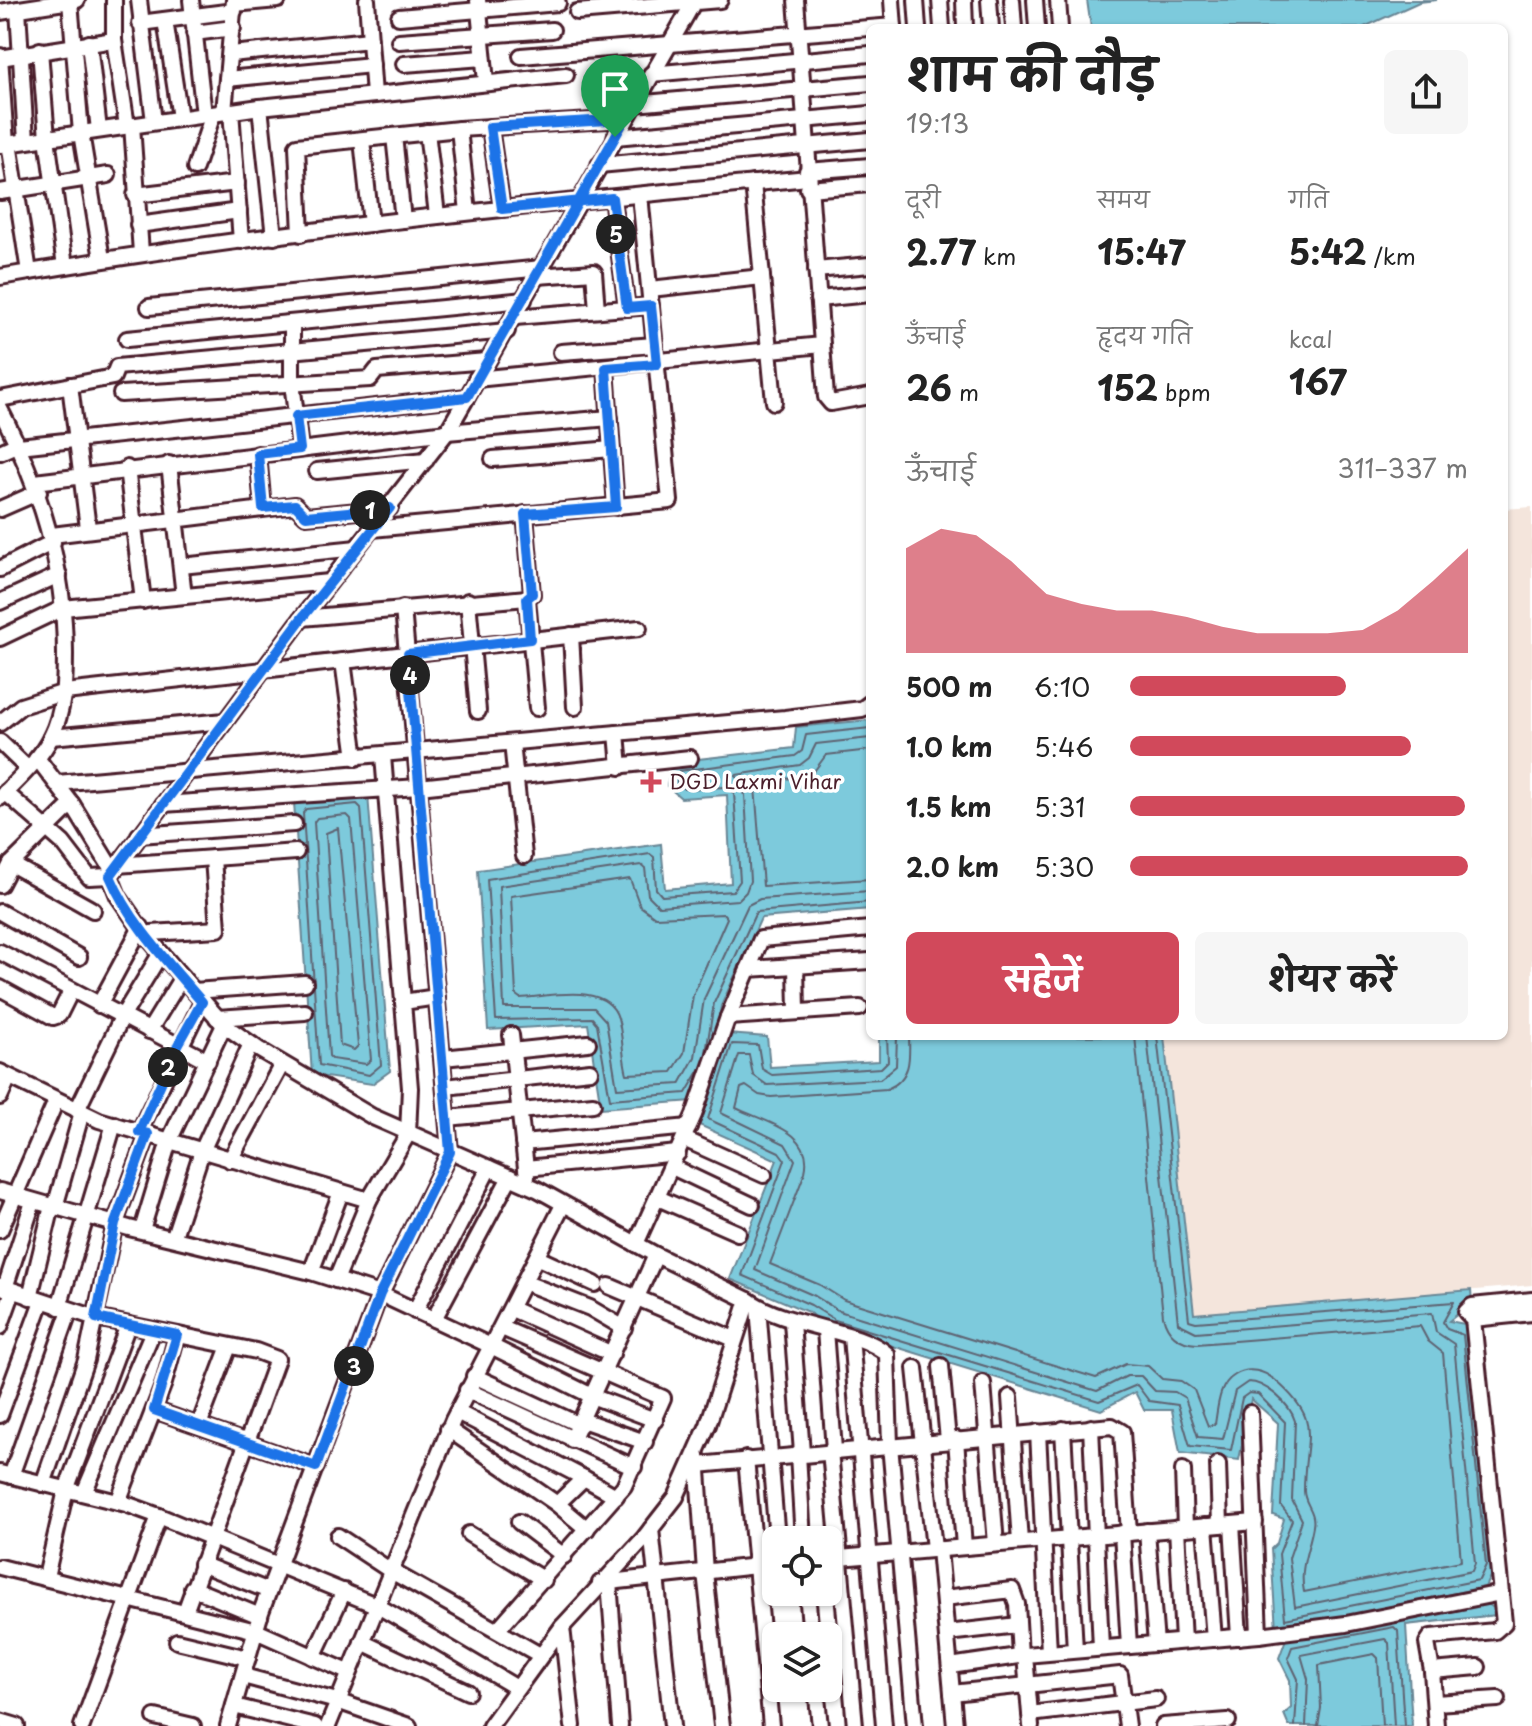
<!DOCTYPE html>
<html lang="hi">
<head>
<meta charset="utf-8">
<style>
	:root { --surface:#fff; --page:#f6f6f6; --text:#222; --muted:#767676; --accent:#d1495b }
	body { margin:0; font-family:"Playpen Sans","Playpen Sans Deva",sans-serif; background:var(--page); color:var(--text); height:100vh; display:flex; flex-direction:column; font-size:30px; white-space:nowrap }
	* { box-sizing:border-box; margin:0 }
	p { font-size:26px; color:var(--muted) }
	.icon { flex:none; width:44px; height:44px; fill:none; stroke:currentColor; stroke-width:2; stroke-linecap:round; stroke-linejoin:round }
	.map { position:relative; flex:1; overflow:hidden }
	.panel { position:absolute; left:866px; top:24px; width:642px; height:1016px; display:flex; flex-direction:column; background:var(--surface); border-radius:12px; box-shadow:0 2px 6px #0004 }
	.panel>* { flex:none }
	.controls { position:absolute; left:762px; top:1526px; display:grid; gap:16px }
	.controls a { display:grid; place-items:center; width:80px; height:80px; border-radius:12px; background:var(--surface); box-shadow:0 2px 6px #0004; font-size:40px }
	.pin { position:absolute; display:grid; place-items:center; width:68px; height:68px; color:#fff; margin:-82px -34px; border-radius:50% 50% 50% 0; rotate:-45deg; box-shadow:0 0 8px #0007 }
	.pin .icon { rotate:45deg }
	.km { position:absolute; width:40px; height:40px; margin:-20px; border-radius:50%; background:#222; color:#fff; font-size:22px; line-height:40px; text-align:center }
	.round { display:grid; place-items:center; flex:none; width:84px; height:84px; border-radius:12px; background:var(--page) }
	.overview { display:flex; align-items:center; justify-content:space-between; height:136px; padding:0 40px }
	h1 { font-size:44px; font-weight:700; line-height:60px }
	.metrics { display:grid; grid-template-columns:repeat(3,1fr); gap:12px; height:136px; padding:8px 40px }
	.metrics div { display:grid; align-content:center }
	.metrics b { font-size:34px; font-weight:700 }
	.metrics small { font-size:22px; font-weight:400 }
	.metrics p { font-size:22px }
	.chart { height:224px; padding:16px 40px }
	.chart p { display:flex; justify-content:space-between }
	.chart svg { width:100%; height:144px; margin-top:8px; fill:var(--accent); opacity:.7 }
	.action { display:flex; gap:16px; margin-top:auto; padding:16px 40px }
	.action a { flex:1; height:92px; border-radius:12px; background:var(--accent); color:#fff; font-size:32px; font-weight:700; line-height:92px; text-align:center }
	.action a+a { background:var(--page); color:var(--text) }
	ul { padding:0 40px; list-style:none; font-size:26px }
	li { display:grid; grid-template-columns:128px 96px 1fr; align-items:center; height:60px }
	li i { height:20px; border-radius:10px; background:var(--accent) }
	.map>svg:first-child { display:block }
	.built { fill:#f4e5dc }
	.water { fill:#7dcadc; stroke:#698695; stroke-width:2 }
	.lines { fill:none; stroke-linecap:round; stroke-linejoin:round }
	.shore { stroke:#5e6372; stroke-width:2 }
	.minor-casing { stroke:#4a1f2b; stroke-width:20 }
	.minor { stroke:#fff; stroke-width:14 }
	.route-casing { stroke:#fff; stroke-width:16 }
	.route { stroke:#1a73e8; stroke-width:10 }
	.poi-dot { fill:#d1495b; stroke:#fff; stroke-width:3 }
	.labels { text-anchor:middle; stroke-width:7; stroke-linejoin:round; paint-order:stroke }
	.poi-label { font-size:20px; fill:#4a1f2b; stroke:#fff; text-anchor:start }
</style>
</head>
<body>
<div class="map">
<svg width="1532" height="1726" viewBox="0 0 1532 1726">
	<rect width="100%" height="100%" fill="#fff"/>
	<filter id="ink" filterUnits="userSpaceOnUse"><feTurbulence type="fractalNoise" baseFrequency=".0125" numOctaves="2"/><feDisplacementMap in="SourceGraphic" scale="16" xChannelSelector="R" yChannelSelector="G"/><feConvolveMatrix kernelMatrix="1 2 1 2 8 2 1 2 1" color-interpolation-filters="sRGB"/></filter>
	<g filter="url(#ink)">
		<!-- built -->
		<path class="built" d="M1532,507V1285L1194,1315L1164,1036H1504V509Z"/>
		<!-- water -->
		<g class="water">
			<path d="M1087,0H1437L1419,2L1362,28H1091Z"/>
			<path d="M870,720V909L761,918L721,1006L713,1063L693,1101L601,1108L588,1024L488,1030L478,870L661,844L665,889L731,883L727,795L681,798L667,786L672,762L794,748L796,727Z"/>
			<path d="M368,795L390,1071L372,1084L312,1075L294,802Z"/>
			<path d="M727,1034L767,1037L770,1067L879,1061V1036H1164L1194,1314L1471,1290L1472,1303L1449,1321L1470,1325L1494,1568L1485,1587L1276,1630L1271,1549L1277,1543L1284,1519L1273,1515L1278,1423L1251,1399L1239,1460L1180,1453L1172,1410H1144L1135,1392L1101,1410L831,1327L808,1312L730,1279L777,1160L697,1124Z"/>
			<path d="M1478,1600L1497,1609L1496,1615L1406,1625L1412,1726H1289L1284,1714L1291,1708L1290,1680L1279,1658L1286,1639Z"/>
		</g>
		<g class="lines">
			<!-- shore -->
			<g class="shore">
				<path d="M870,738L816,744L809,758L800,765L736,775L745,795L750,881L746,892L738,900L659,906L648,895L645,868L641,865L499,886L504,1008H594L606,1021L617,1088L680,1084L695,1057L704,999L748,905L760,899L870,891"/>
				<path d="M870,750L826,755L815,770L805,776L759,783L755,787L763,886L870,879"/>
				<path d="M357,804L361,808L381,1065L369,1075L319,1065L303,813L306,809Z"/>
				<path d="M347,815L351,819L371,1060L366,1064L332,1059L329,1056L314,822L317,818Z"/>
				<path d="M338,828L358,1046L354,1050L340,1045L326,833Z"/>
				<path d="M630,879L640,906L655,917L724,914L727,918L693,995L684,1053L672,1072L627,1074C622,1056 623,1036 618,1018C607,981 548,997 520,998L516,995L511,896Z"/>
				<path d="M887,1036L888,1061L881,1068L772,1075L762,1069L758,1045L732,1044L708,1119L779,1152L785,1160L742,1275L811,1305L835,1320L1099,1401L1137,1385L1149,1401L1178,1405L1190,1446L1231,1450L1242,1398L1249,1393L1258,1394L1285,1422L1281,1506L1292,1520L1279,1554L1285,1619L1479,1580L1486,1565L1463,1335L1447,1329L1443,1322L1454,1302L1196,1322L1189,1320L1157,1036"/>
				<path d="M897,1036L896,1066L880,1079L767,1085L753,1075L749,1055H739L721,1113L785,1144L795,1160L755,1270L815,1296L839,1311L1097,1391L1127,1376H1141L1155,1391L1175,1392L1185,1398L1198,1437L1223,1439L1235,1391L1248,1382C1266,1382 1290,1404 1295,1421L1292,1500L1302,1520L1289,1558L1295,1607L1472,1571L1475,1563L1454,1344L1436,1332L1432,1313L1196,1332L1178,1323L1147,1036"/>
				<path d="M909,1036C910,1059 911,1079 887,1089L771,1097L759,1095L746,1086L741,1088L736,1108C764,1122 815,1131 805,1172L770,1264L820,1285L844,1300L1096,1378L1126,1364L1148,1366L1162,1379L1181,1381L1194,1390L1208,1426L1215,1424C1218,1407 1218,1385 1235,1375C1249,1366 1264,1371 1275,1380C1324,1422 1304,1434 1304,1491C1304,1504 1316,1511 1313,1526C1309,1550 1299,1567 1304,1592L1461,1561L1443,1353L1428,1341L1420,1326L1197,1344C1178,1343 1167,1333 1163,1316L1135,1036"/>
				<path d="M706,1053L714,1003L756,912L870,902"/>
				<path d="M701,1068L686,1093L610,1099L597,1024L592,1018L496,1020L487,879L650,854L654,857L656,889L662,896L733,891L740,881L734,793L726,787L684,789L677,782L679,771L795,756L802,751L806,735L870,728"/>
				<path d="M1295,1726L1298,1679L1288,1658L1292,1647L1394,1627L1398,1631L1404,1726"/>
				<path d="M1306,1726L1308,1679L1301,1655L1385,1639L1389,1643L1394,1726"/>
				<path d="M1318,1726L1321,1708L1319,1665L1374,1654L1378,1658L1382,1726"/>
			</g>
			<!-- minor casing -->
			<g class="minor-casing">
				<g id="minor">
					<path d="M114,0V40"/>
					<path d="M139,0L154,122"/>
					<path d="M191,0L204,115"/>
					<path d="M367,0L374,95"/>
					<path d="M478,0L486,82"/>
					<path d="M796,0L826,397L831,403L870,396"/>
					<path d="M892,0L894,28"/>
					<path d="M916,0L918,28"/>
					<path d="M940,0L942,28"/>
					<path d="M964,0L965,28"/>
					<path d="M989,0L991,28"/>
					<path d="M1012,0L1014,28"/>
					<path d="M1035,0L1037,28"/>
					<path d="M1058,0L1060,28"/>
					<path d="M70,1L81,133L102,259"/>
					<path d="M234,4L278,0"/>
					<path d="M18,9L26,141"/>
					<path d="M0,12L77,0"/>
					<path d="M577,12L720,0"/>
					<path d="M399,17L558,3"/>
					<path d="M165,20L180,118"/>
					<path d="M140,23L234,11"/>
					<path d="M194,33L233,28"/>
					<path d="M399,41L552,30"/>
					<path d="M89,43L99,130"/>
					<path d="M40,50L47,138L65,266"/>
					<path d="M231,54L370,40"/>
					<path d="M0,56L6,144"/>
					<path d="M521,56L894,26"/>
					<path d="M0,58L114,40L127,126"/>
					<path d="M404,64L483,58"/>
					<path d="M651,74L870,54"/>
					<path d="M227,79L372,65"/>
					<path d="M634,104L870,83"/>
					<path d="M260,107L274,237"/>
					<path d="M231,111L241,241"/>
					<path d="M224,112L234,0"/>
					<path d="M132,125L141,253"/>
					<path d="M490,127L502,209"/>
					<path d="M459,129L468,212"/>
					<path d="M427,132L437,215"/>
					<path d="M394,136L403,220"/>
					<path d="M615,137L870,114"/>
					<path d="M362,140L371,224"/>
					<path d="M9,143L29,272"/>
					<path d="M0,145L260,107L566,75"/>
					<path d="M599,165L870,140"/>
					<path d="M195,168L213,114"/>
					<path d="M807,171L870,166"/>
					<path d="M753,183L774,402"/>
					<path d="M808,189L870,184"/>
					<path d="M0,192L108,175"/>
					<path d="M135,195L237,183"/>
					<path d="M612,198L627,308"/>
					<path d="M138,225L239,211"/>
					<path d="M301,234L297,146L459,129L625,119"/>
					<path d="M816,270L870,265"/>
					<path d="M537,276L594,272L597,310"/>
					<path d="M0,277C267,231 538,204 808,178"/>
					<path d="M650,289L762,277"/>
					<path d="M818,299L870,294"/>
					<path d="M149,307L542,268"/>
					<path d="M515,317L651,306"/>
					<path d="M292,323V382L300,449"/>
					<path d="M127,339L524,300"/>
					<path d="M561,352L655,345"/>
					<path d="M606,368L616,507"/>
					<path d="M476,379L822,345"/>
					<path d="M70,385L88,528"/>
					<path d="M121,394L370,379L377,370L487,361"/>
					<path d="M0,399L113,377L117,367L507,331"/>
					<path d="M0,409C40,487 65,565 65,654C65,682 64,711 51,737C40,760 17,780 0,798"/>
					<path d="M19,446L467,397"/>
					<path d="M0,452L18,444"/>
					<path d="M258,454L263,508"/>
					<path d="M493,459L612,449"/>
					<path d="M169,464L184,596"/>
					<path d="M127,468L143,601"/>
					<path d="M317,471L426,460"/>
					<path d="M35,482L447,432L610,418"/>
					<path d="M0,509L39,492"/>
					<path d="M525,514L532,594L527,598L537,708"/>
					<path d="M372,529L670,501L640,195"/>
					<path d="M52,535L295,505L306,516L390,508"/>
					<path d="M181,566L357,548"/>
					<path d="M0,569L53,542"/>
					<path d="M468,601L478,711"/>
					<path d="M0,602L59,575"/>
					<path d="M302,618L527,598"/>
					<path d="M571,635L575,707"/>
					<path d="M0,638L63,608L329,582"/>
					<path d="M343,661L356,758"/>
					<path d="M0,723L21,706L65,692L639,628"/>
					<path d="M617,733L620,767"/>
					<path d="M51,737L225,721"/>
					<path d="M0,742L27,768"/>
					<path d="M512,743L524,856"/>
					<path d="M383,756L403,1002"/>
					<path d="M37,758L72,804L113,871"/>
					<path d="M57,783L785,718L862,709L870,703"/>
					<path d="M5,792L63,843L89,877L110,876"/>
					<path d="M163,804L419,787L690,758"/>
					<path d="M139,835L294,824"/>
					<path d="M11,864L93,910"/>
					<path d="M117,865L296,852"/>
					<path d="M0,885L11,864L72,804"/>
					<path d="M0,912L79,957"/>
					<path d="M151,933L218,929L213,858"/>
					<path d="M0,952L208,1061"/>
					<path d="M796,966L797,1011"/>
					<path d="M748,969L870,961"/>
					<path d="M0,988L53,1017L59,1015L71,991"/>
					<path d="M194,991L305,983"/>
					<path d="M99,1005L141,927"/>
					<path d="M728,1017L860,1008"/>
					<path d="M217,1018L305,1012"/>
					<path d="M149,1031L182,977"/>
					<path d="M511,1035L527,1177"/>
					<path d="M443,1058L588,1043"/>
					<path d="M0,1072L99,1120L369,1200L408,1134L410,1088L403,1002L437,997"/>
					<path d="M445,1087L590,1071"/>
					<path d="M0,1097L9,1077"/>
					<path d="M77,1110L122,1017L161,953"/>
					<path d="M447,1118L593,1104"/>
					<path d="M139,1132L202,1002"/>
					<path d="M684,1139L764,1175"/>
					<path d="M523,1143L689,1127"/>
					<path d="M230,1160L282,1064"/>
					<path d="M672,1167L752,1205"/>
					<path d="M526,1168L678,1153"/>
					<path d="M0,1191L129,1228L311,1272L380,1294L450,1152L403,608"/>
					<path d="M658,1198L738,1233"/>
					<path d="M55,1207L82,1112"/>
					<path d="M0,1230L56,1101"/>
					<path d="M142,1230L169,1141L224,1025"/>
					<path d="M174,1236L202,1151L251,1044"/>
					<path d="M636,1244L694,1115L728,1017L761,939L870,929"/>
					<path d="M538,1258L595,1284"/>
					<path d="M311,1272L341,1192"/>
					<path d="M336,1280L369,1200"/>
					<path d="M526,1283L590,1308L624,1328"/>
					<path d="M0,1286L96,1318L256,1351L277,1359L185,1612"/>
					<path d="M609,1286L734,1339"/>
					<path d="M5,1288L33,1202"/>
					<path d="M30,1297L52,1206"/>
					<path d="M748,1300C788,1328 857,1328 887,1354L890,1445L915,1726"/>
					<path d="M1532,1300L1472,1306L1466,1312L1473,1319L1532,1313"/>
					<path d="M59,1307L114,1124"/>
					<path d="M758,1307L777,1540"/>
					<path d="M512,1309L612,1354"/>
					<path d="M415,1311L489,1168"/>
					<path d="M434,1319L510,1177"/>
					<path d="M1473,1319L1504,1623L1495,1631L1431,1637L1427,1643L1432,1671L1478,1667"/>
					<path d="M792,1322L802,1453"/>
					<path d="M0,1327L13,1291"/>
					<path d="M825,1330L834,1450"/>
					<path d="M851,1337L884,1726"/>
					<path d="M941,1366L948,1440"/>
					<path d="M915,1368L934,1549"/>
					<path d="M474,1376L580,1425"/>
					<path d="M983,1383L996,1544"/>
					<path d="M467,1390L634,1467"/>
					<path d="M1010,1397L1020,1542"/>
					<path d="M154,1410L316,1467"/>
					<path d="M457,1412L584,1478"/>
					<path d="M1250,1413L1259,1635"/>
					<path d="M0,1415L42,1301"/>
					<path d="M582,1420L645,1442"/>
					<path d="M199,1425L229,1346"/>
					<path d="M1091,1427L1101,1648"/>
					<path d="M448,1429L557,1504L587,1529"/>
					<path d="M1063,1429L1075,1650"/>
					<path d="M1038,1432L1049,1652"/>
					<path d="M956,1439L964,1547"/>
					<path d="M572,1440L656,1255"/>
					<path d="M830,1451L855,1726"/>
					<path d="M798,1454L803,1540"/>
					<path d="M697,1456L705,1572L722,1726"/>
					<path d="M746,1459L771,1726"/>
					<path d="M1218,1464L1220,1525"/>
					<path d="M698,1465L1112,1426L1122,1432L1129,1533"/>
					<path d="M1183,1470L1185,1528"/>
					<path d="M0,1473L126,1504L159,1516L82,1726"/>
					<path d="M11,1476L70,1310"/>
					<path d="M43,1484L86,1360L115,1223L148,1134"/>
					<path d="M84,1493L153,1331"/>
					<path d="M118,1502L164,1383L177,1335"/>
					<path d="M557,1504L584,1478L616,1496"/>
					<path d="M159,1516L378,1606L517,1688"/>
					<path d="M519,1522L564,1556"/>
					<path d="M1232,1524L1239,1637"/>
					<path d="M1205,1526L1214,1639"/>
					<path d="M1177,1528L1183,1641"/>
					<path d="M651,1529L672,1726"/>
					<path d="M1147,1531L1156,1644"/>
					<path d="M1122,1533L1129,1646"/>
					<path d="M469,1534L544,1580"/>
					<path d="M338,1536L391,1571L540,1655"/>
					<path d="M939,1549L955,1726"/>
					<path d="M828,1559L1255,1522"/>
					<path d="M201,1564L269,1591"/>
					<path d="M0,1567L256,1631L348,1672"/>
					<path d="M46,1577L66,1490L128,1325"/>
					<path d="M609,1582L620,1726"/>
					<path d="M600,1583L776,1564"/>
					<path d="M192,1588L260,1616"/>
					<path d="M807,1592L811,1636"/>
					<path d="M944,1598L1012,1590L1017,1604L1020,1656"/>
					<path d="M562,1627L573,1726"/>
					<path d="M498,1629L624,1486L663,1398L502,1328"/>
					<path d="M947,1633L1018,1625"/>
					<path d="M177,1641L248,1658"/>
					<path d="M362,1642L468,1692"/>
					<path d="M313,1657L344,1591"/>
					<path d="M950,1666L1025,1655"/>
					<path d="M1432,1671L1436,1726"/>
					<path d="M243,1676L337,1701L409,1726"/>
					<path d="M816,1688L820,1726"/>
					<path d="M952,1693L1120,1675L1127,1726"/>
					<path d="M1435,1703L1498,1699"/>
					<path d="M234,1706L315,1726"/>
					<path d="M1030,1714L1156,1699"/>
					<path d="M155,1717L193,1726"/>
					<path d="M0,1721L17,1726"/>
					<path d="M228,1726L261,1612L380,1294L491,1346L563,1205"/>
					<path d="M328,1726L453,1420L491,1346L594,1397L655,1420"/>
					<path d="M490,1726L562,1627L644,1538L676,1497L708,1425L748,1300L656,1255L537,1189L373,1117L258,1049L224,1025L194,991L143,932L118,896L110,876L302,618L447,432L695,0"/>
					<path d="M1031,1726L1025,1655L1259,1635L1346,1624L1501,1593"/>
					<path d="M1163,1726L1228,1721"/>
				</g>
			</g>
			<!-- minor -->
			<use href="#minor" class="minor"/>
		</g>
	</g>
	<g class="lines" filter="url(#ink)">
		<!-- route casing -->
		<g class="route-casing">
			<path id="route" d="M615,137L467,397L296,416L300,449L258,454L263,508L295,505L306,516L390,508L302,618L110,876C130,924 169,963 202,1002L178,1045L139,1132L148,1134L115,1223L96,1318L177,1335L154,1410L316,1467L380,1294L450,1152L408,654L530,639L527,598L532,594L525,514L616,507L606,368L657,364L651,306L627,308L612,198L502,209L490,127L625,119L615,137"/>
		</g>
		<!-- route -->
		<use href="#route" class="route"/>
	</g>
	<!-- markers -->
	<path class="poi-dot" d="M647 770h8v8h8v8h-8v8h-8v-8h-8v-8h8z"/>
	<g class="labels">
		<!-- poi labels -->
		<g class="poi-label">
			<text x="669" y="789">DGD Laxmi Vihar</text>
		</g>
	</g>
</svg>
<div class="controls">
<a><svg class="icon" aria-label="locate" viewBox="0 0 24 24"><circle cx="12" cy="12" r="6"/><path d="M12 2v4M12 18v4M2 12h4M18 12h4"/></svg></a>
<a><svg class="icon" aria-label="layers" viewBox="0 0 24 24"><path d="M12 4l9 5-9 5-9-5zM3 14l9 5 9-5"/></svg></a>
</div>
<div class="pin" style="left:615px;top:137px;background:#1e9e55"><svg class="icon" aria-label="arrive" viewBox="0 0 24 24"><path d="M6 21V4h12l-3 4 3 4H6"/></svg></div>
<b class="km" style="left:370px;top:510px">1</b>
<b class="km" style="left:168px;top:1067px">2</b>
<b class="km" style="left:354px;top:1366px">3</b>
<b class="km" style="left:410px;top:675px">4</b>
<b class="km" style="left:616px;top:234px">5</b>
<section class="panel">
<div class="overview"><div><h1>शाम की दौड़</h1><p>19:13</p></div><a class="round"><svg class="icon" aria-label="share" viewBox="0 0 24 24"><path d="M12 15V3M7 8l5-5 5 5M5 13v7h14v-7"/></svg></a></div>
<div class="metrics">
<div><p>दूरी</p><b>2.77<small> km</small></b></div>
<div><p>समय</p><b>15:47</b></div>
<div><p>गति</p><b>5:42<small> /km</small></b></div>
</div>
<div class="metrics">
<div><p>ऊँचाई</p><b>26<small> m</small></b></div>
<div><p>हृदय गति</p><b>152<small> bpm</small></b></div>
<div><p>kcal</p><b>167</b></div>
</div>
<div class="chart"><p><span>ऊँचाई</span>311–337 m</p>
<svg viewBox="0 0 160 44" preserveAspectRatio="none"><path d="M0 44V12L10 6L20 8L30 16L40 26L50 29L60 31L70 31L80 33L90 36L100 38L110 38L120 38L130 37L140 31L150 22L160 12V44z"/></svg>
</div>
<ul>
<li><b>500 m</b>6:10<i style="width:64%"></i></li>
<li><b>1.0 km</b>5:46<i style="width:83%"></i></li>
<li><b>1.5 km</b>5:31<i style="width:99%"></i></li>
<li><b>2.0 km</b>5:30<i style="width:100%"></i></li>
</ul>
<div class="action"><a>सहेजें</a><a>शेयर करें</a></div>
</section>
</div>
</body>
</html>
